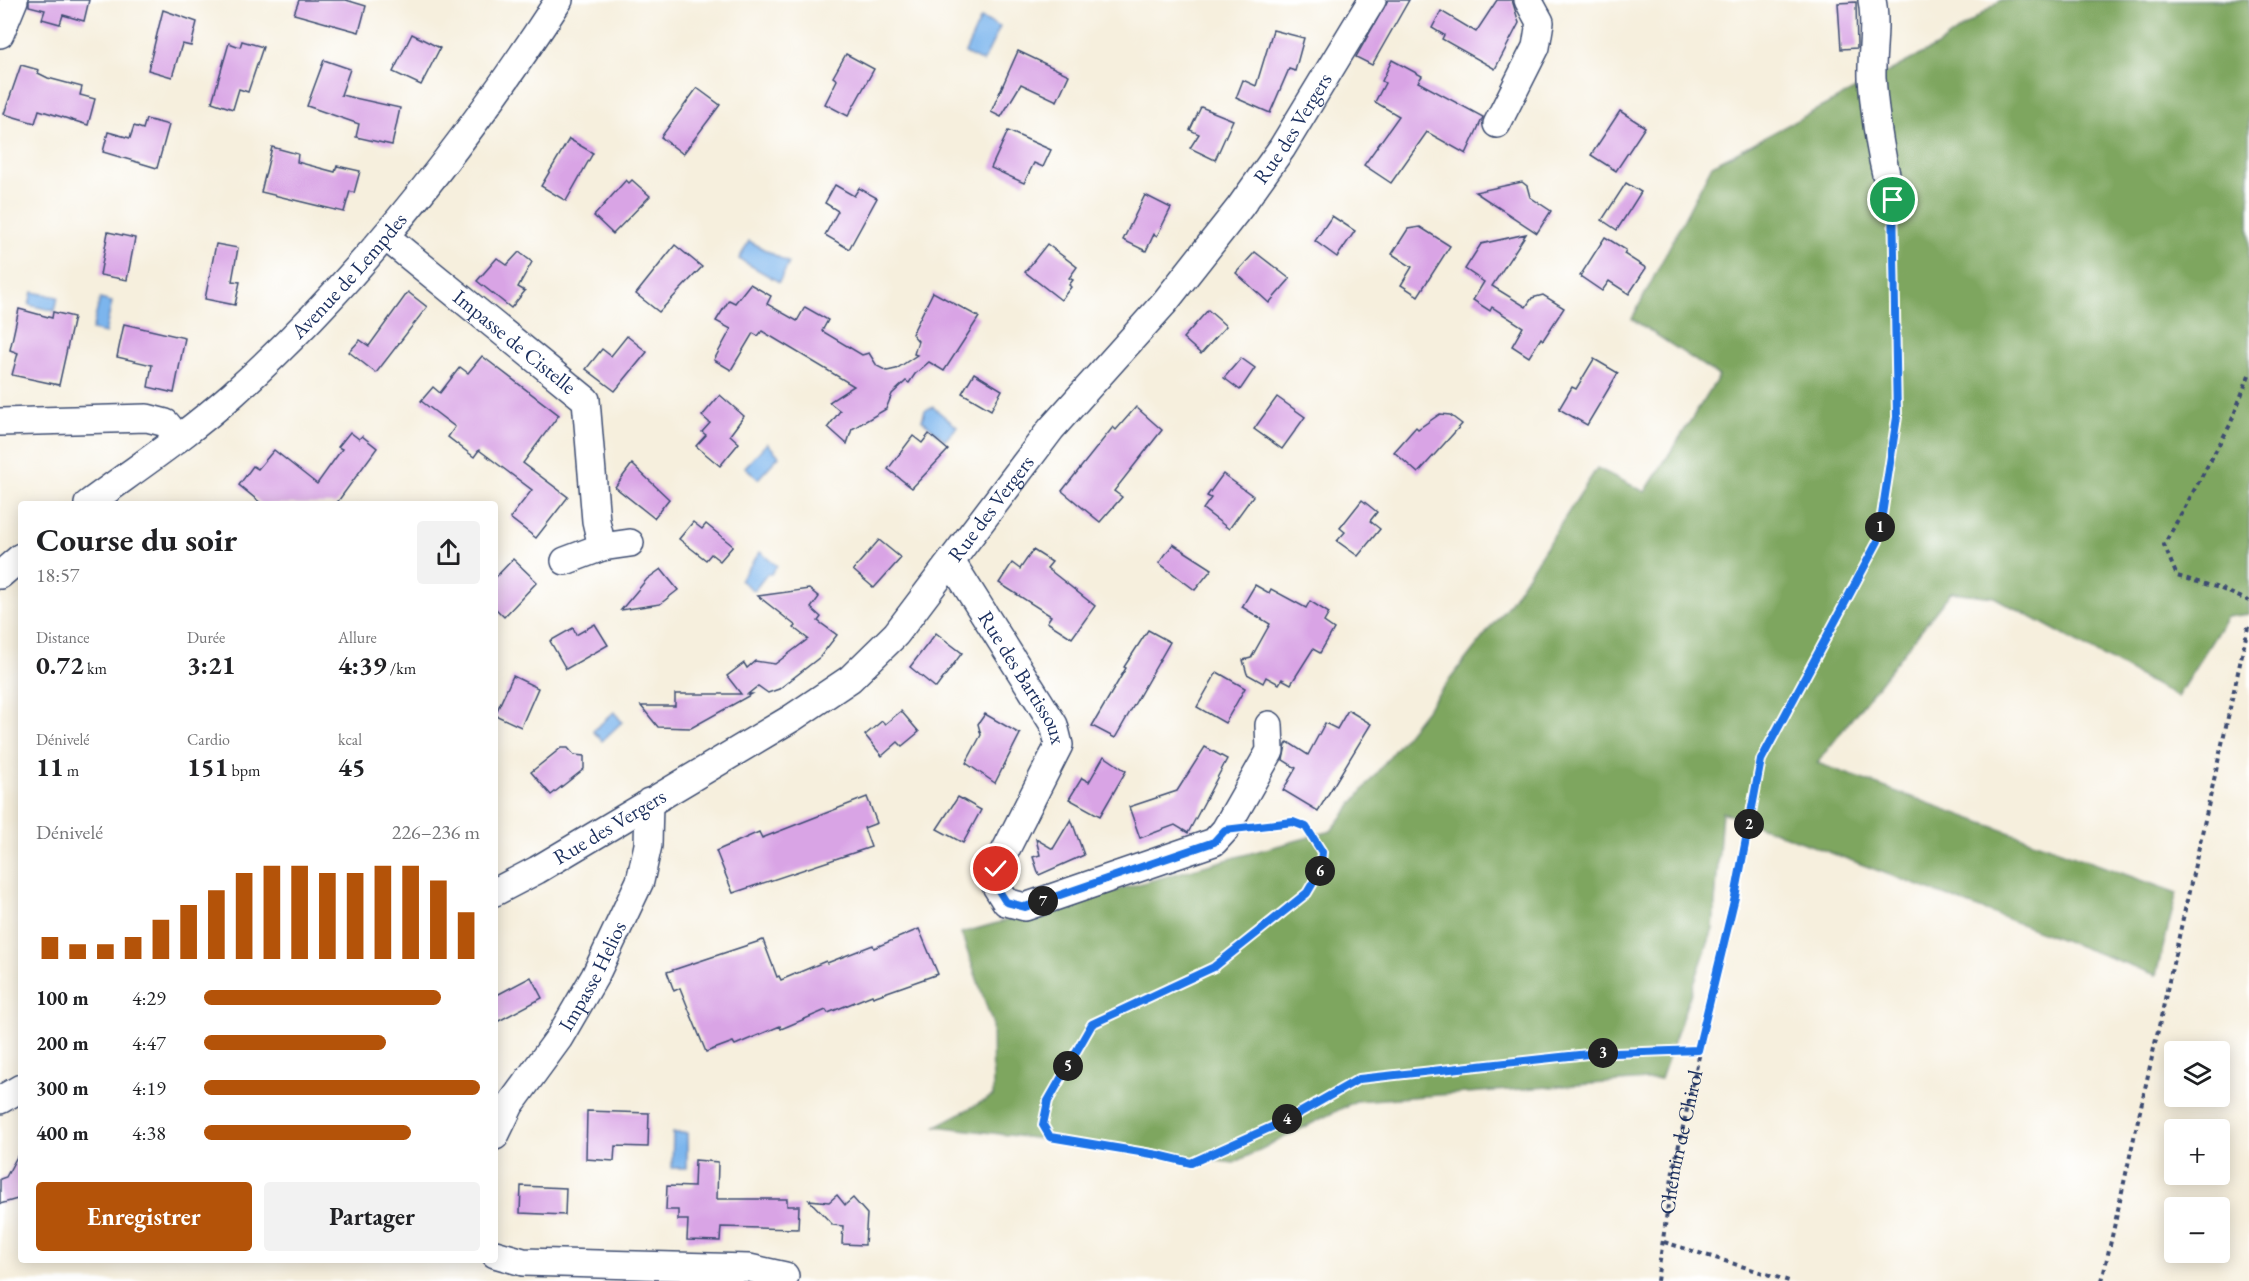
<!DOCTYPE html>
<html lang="fr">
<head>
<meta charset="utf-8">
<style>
	:root { --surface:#fff; --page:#f2f2f2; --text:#202124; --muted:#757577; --accent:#b45309 }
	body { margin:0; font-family:"EB Garamond",serif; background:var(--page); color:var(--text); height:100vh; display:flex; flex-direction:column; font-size:22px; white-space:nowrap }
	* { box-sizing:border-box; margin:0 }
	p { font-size:20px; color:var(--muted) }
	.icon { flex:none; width:33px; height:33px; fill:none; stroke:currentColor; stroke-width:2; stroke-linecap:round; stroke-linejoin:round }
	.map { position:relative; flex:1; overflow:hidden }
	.panel { position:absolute; left:18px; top:501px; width:480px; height:762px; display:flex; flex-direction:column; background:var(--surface); border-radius:6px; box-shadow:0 3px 15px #0003 }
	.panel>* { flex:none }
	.fabs { position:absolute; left:2164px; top:1041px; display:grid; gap:12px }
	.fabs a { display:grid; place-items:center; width:66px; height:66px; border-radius:6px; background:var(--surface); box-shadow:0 3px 15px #0003; font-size:30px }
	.pin { position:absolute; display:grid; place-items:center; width:51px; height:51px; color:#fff; margin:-26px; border:3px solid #fff; border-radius:50%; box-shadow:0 2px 6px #0007 }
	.km { position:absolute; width:30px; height:30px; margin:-15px; border-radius:50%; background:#222; color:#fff; font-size:16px; line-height:30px; text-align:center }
	.round { display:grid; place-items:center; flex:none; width:63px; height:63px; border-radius:6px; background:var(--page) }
	.summary { display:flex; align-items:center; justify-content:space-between; height:102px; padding:0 18px }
	h1 { font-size:33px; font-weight:700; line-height:45px }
	.stats { display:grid; grid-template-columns:repeat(3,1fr); gap:9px; height:102px; padding:6px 18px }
	.stats div { display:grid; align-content:center }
	.stats b { font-size:26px; font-weight:700 }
	.stats small { font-size:16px; font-weight:400 }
	.stats p { font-size:16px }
	.chart { height:168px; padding:12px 18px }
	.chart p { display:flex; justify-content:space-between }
	.chart svg { width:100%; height:108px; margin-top:6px; stroke:var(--accent); stroke-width:6 }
	.action { display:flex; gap:12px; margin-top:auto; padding:12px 18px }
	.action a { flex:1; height:69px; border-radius:6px; background:var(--accent); color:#fff; font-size:24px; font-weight:700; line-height:69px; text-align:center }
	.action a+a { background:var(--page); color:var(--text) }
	ul { padding:0 18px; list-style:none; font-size:20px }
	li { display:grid; grid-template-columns:96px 72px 1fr; align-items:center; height:45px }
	li i { height:15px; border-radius:8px; background:var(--accent) }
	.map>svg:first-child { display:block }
	.forest { fill:#7ea65e; stroke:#4c6a5e; stroke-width:1.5 }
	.water { fill:#7cb5ed; stroke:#4c72a6; stroke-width:1.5 }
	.building { fill:#d9a4e5 }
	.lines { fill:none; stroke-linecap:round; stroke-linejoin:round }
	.minor-casing { stroke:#3c4c71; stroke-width:30 }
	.path { stroke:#3c4c71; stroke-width:4; stroke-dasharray:4.5 4.5; stroke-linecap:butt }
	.minor { stroke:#fff; stroke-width:27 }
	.route-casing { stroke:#fff; stroke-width:12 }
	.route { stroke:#1a73e8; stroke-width:8 }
	.labels { text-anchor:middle; stroke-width:6; stroke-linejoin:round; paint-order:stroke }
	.street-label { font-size:21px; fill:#1b2f5e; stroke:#fff }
</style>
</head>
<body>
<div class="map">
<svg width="2249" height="1281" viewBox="0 0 2249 1281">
	<rect width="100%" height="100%" fill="#fff"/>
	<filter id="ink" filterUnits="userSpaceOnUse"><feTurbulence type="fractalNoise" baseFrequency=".0167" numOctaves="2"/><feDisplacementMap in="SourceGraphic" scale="12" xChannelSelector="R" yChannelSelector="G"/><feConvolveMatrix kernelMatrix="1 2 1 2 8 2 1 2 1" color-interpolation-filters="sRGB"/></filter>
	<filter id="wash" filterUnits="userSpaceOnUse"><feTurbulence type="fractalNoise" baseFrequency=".008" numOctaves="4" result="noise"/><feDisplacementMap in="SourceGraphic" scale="24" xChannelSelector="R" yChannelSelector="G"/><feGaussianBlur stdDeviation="1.35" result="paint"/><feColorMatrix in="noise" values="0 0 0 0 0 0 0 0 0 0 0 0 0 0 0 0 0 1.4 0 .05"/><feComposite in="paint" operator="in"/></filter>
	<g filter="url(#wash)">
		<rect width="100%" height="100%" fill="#f6efdd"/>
		<!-- forest -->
		<path class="forest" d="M2001,0H2249V614L2227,617L2177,697L1994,597L1951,592L1817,763L2177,893L2156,975L1722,812L1713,929L1661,1079L1356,1101L1234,1163L936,1126L993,1096L992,1022L961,933L1331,831L1509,604L1597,468L1645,492L1719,376L1632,319L1712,165L1937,46Z"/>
		<!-- water -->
		<g class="water">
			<path d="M981,18L1000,27L983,62L965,53Z"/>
			<path d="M749,241L789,263L779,282L739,259Z"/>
			<path d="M32,292L58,297L55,311L29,305Z"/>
			<path d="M100,299L112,302L105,333L92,330Z"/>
			<path d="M933,407L957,427L945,440L922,420L925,410Z"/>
			<path d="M767,443L779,456L758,479L745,467Z"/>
			<path d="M760,552L777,566L771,574H767L754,591L740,580Z"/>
			<path d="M614,712L622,722L602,741L593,731Z"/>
			<path d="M673,1133H687V1168H672Z"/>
		</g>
		<g id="blocks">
			<!-- building -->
			<g class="building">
				<path d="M29,0H89L84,21L63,15L60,24L42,19L45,10L29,6Z"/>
				<path d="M299,0H346L366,6L359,32L294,14Z"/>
				<path d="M1388,0H1409L1372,65L1356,57Z"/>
				<path d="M1497,0H1512L1519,23L1495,69L1442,39L1444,35L1432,28L1441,11L1476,32Z"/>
				<path d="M1856,2L1857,48L1841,49L1838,3Z"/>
				<path d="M163,10L197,22L191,46L182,44L172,77L148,70Z"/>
				<path d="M1273,30L1304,38L1295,71L1289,69L1270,113L1236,98L1243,80L1256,86Z"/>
				<path d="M412,34L440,48L421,85L393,72Z"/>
				<path d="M242,41L263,47L248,92L239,89L233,109L212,102L229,43L240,47Z"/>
				<path d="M1018,51L1069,75L1057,101L1021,84L1001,117L991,112Z"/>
				<path d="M846,54L874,69L848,116L825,104L837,80L833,77Z"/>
				<path d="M324,60L350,69L341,95L400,108L392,145L356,137L359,124L307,106Z"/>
				<path d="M1392,60L1422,76L1418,82L1483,117L1466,154L1427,132L1391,183L1364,165L1399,116L1375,102L1385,83L1382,81Z"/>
				<path d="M21,65L39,70L38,73L48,78L82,87L80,95L95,99L88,125L39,110L35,123L4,114Z"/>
				<path d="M697,88L720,105L683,154L661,137Z"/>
				<path d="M1201,107L1233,120L1215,160L1190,148L1199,134L1190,130Z"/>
				<path d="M1620,111L1645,127L1616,171L1591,155Z"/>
				<path d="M146,119L169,125L157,168L103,152L108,132L130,138L134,126L143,129Z"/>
				<path d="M1008,131L1051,150L1043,167L1034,163L1024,183L991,168Z"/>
				<path d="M569,139L593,153L566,201L541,186Z"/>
				<path d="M272,147L298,154L297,162L335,172L337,166L360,171L354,193L350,191L344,212L261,192Z"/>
				<path d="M626,180L629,183L632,180L650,196L613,234L594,216Z"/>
				<path d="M1522,182L1527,186L1530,197L1551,211L1537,233L1475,192Z"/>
				<path d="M1626,183L1641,192L1617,230L1602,220Z"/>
				<path d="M835,185L854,196L859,188L877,198L849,249L825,235L838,211L825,203Z"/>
				<path d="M1145,195L1171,208L1157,236L1154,234L1146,251L1123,240Z"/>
				<path d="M1332,216L1355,231L1337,257L1315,241Z"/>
				<path d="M1420,227L1450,246L1418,296L1401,285L1412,267L1392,254L1408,229Z"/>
				<path d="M108,232L135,238L127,280L100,275Z"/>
				<path d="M1526,234L1492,286L1526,307L1532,298L1543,295L1564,308L1543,340L1541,338L1529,357L1512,346L1523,327L1492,307L1490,311L1473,300L1484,282L1465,269L1481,244Z"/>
				<path d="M1605,237L1626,250L1624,254L1646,268L1629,294L1609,281L1602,291L1580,276Z"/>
				<path d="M216,244L238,248L232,281L240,282L235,305L205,299Z"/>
				<path d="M1047,244L1077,267L1069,278L1073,280L1069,285L1071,287L1061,300L1025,272Z"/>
				<path d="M675,245L702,267L659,312L636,294Z"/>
				<path d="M519,252L532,262L518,287L525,291L511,308L477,281L497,258L507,265Z"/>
				<path d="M1255,252L1290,279L1269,303L1236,273Z"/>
				<path d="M750,284L771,296L767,304L797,321L805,307L828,320L822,331L862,355L869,353L877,366L887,371L896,369L917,355L914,354L918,341L912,334L933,292L979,317L944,371L929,362L915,374L909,383L906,381L892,394L886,409L852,429L847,444L828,427L840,411L829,402L854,386L762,331L758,336L753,333L731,370L714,360L731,329L716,321L729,300L735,303Z"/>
				<path d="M408,292L427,307L376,373L349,352L360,340L369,346Z"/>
				<path d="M19,309L52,318L53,312L74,317L59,385L12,375L18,353L10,350Z"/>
				<path d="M1208,310L1226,326L1201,354L1183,338Z"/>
				<path d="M124,324L185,338L174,393L148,387L152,365L117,357Z"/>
				<path d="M627,336L647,352L615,391L586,369L602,349L611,356Z"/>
				<path d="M482,356L559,415L523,463L568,497L536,538L510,518L532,490L479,450L474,457L448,437L455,427L421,401L433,387L440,393L460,367L468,373Z"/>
				<path d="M1241,358L1255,368L1240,390L1224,378Z"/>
				<path d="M1594,359L1618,373L1587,425L1559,409L1572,387L1576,389Z"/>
				<path d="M974,373L1002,390L991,410L962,393Z"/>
				<path d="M720,395L744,416L730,435L739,443L720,466L696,446L706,435L702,432L710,423L702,416Z"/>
				<path d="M1277,397L1305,417L1282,449L1254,429Z"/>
				<path d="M1136,407L1162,430L1114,491L1122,497L1100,522L1062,491L1113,427L1116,430Z"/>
				<path d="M1440,414L1450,415L1462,424L1418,473L1394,452L1416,427L1418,429Z"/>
				<path d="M350,432L359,439L362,436L377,448L336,504H262L239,485L253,466L258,469L274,450L317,484L342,449L338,447Z"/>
				<path d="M929,434L948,450L912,488L888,469L913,436L922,443Z"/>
				<path d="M632,464L669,499L654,518L615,487Z"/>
				<path d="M1223,474L1253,496L1229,529L1203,509L1211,498L1207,496Z"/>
				<path d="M1362,500L1377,512L1370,521L1380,529L1358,556L1337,541L1345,532L1340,528Z"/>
				<path d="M693,522L702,529L706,524L733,546L720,561L711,554L706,560L679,539Z"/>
				<path d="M879,540L901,558L874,588L853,570Z"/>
				<path d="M1173,544L1212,569L1195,590L1159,563Z"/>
				<path d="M1033,550L1052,562L1047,568L1095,606L1072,638L1047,622L1051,616L999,583L1012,563L1020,569Z"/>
				<path d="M513,559L537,582L504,617L495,608V578Z"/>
				<path d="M661,569L678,590L660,604L621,610L647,579Z"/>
				<path d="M1255,585L1269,593L1271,589L1306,608L1310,601L1329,613L1324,622L1334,629L1320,653L1313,649L1291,684L1282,679L1279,684L1266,677L1263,683L1247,674L1243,660L1251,658L1270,624L1242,607Z"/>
				<path d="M809,589L819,597L811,608L821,617L818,621L837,635L820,657L779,689L768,693L758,686L748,694H752L691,728L658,727L641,706H675V694H741L727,676L744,663L747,668L755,661L775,664L808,639L794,628L796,626L758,596Z"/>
				<path d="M595,624L608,645L566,669L550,641L573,628L576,635Z"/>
				<path d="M1148,630L1170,642L1115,738L1092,726L1126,668L1124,667Z"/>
				<path d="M936,633L962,653L936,688L910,667Z"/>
				<path d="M1217,672L1245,688L1225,723L1197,707Z"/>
				<path d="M513,676L538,688L521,727L495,715Z"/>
				<path d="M1348,710L1371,724L1318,811L1283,790L1296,768L1283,760L1286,745L1288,742L1308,755L1325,723L1337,729Z"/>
				<path d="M901,711L919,732L902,746L898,742L882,756L865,735L882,721L885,724Z"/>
				<path d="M985,714L1020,734L995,783L966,763L981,735L978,724Z"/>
				<path d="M1205,747L1227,759L1188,833L1175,825L1140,838L1129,807L1177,791Z"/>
				<path d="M561,748H568L574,755L584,756V769L551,795L531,772Z"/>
				<path d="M1104,756L1126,771L1100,816L1069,799L1082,778L1089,782Z"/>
				<path d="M867,797L877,823L864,828L871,847L733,893L716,851L759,832L762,838Z"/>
				<path d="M958,797L981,810L963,843L937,829Z"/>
				<path d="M1071,819L1084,855L1039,875L1033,857L1040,855L1036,839L1053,849Z"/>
				<path d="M919,929L938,974L873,997L872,995L828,1013L826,1010L781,1029L780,1026L735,1045L733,1042L706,1052L680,988L674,991L667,972L763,940L777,977L779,976L781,980L826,961L827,963L873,945L874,948Z"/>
				<path d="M531,977L542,998L495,1023V996Z"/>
				<path d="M587,1111L649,1113L648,1147L615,1146L614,1161L586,1159Z"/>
				<path d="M21,1149V1198L0,1204V1179L6,1177Z"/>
				<path d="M695,1160L718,1162L717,1199H787V1206H799L798,1229L721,1227L720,1241L687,1240L688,1220H678V1210H666L667,1186L694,1187Z"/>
				<path d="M521,1186L566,1188L565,1215L520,1213Z"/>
				<path d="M837,1195L845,1205L853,1198L867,1214L865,1245L842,1244L843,1226L833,1225L809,1200L829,1202Z"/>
			</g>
		</g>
	</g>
	<g filter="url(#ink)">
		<use href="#blocks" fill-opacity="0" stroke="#3c4c71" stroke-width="1.5"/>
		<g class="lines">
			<!-- minor casing -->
			<g class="minor-casing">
				<g id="minor">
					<path d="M1872,0C1877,26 1871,52 1872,78C1875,119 1881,161 1893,200"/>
					<path d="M0,34L14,0"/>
					<path d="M1497,124L1536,47L1540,22L1528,0"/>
					<path id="s2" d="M386,237L586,400L596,521L602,547L630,543"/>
					<path d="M0,422L147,418L166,423L178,438"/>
					<path id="s3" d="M88,504C137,468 188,434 233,394C360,280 466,143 559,0"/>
					<path d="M565,561L602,547"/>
					<path id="s4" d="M952,563L1054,725L1059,745L996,869V886L1006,902L1025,907L1214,842L1225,830L1270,751L1269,725"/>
					<path d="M0,575L21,557"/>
					<path id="s5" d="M495,892L537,870L792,718L850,679L896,634L1051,429L1165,302L1240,207L1282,148L1372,0"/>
					<path d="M0,1100L21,1088"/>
					<path id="s6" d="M495,1136L510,1105L559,1038L595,976L640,881L648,845L649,802"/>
					<path d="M495,1254L523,1262L749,1268L785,1276"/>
				</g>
			</g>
			<!-- path -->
			<g class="path">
				<path d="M2249,375L2230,425L2164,545L2177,576L2219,588L2249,601"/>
				<path d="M1256,825L1293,822L1306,827L1322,852L1320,871L1307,893L1202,975L1092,1024L1048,1101L1043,1125L1050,1137L1158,1155L1191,1163L1287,1120L1359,1079L1588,1054L1698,1050"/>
				<path d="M1664,1242L1789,1281"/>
				<path id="s1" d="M1657,1281L1673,1171L1735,897L1761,760L1878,541L1897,417L1893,222"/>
				<path d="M2102,1281L2249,623"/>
			</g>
			<!-- minor -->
			<use href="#minor" class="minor"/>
		</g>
	</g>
	<g class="lines" filter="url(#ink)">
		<!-- route casing -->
		<g class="route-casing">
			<path id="route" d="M996,869V886L1006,902L1025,907L1214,842L1225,830L1293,822L1306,827L1322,852L1320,871L1307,893L1214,967L1092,1024L1048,1101L1043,1125L1050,1137L1158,1155L1191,1163L1287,1120L1359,1079L1588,1054L1698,1050L1735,897L1761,760L1878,541L1897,417L1893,200"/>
		</g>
		<!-- route -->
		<use href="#route" class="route"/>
	</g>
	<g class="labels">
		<!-- street labels -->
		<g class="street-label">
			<text dy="7" stroke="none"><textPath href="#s5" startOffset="1122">Rue des Vergers</textPath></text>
			<text dy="7" stroke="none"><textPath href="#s3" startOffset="348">Avenue de Lempdes</textPath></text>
			<text dy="7" stroke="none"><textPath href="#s2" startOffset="166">Impasse de Cistelle</textPath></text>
			<text dy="7" stroke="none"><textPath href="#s5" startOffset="636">Rue des Vergers</textPath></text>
			<text dy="7" stroke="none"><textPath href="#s4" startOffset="135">Rue des Bartissoux</textPath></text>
			<text dy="7" stroke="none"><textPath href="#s5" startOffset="132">Rue des Vergers</textPath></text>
			<text dy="7" stroke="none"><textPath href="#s6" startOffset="188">Impasse Helios</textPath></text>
			<text dy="7" stroke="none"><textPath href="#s1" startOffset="141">Chemin de Chirol</textPath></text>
		</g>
	</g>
</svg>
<div class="fabs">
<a><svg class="icon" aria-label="layers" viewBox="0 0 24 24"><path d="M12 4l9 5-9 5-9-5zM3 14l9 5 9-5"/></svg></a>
<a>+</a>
<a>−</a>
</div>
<div class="pin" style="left:1893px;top:200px;background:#1e9e55"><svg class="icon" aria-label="arrive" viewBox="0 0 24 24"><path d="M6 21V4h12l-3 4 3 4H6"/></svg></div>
<div class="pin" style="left:996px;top:869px;background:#d93025"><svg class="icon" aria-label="check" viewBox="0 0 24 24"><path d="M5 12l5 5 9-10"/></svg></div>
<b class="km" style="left:1880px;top:527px">1</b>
<b class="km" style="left:1749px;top:824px">2</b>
<b class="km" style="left:1603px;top:1053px">3</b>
<b class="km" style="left:1287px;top:1119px">4</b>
<b class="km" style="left:1068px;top:1066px">5</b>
<b class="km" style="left:1320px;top:871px">6</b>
<b class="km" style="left:1043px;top:901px">7</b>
<section class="panel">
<div class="summary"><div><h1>Course du soir</h1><p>18:57</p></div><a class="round"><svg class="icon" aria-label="share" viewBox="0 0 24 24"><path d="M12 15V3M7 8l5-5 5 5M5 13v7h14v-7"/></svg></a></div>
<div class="stats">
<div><p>Distance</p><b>0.72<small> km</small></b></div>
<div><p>Durée</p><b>3:21</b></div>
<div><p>Allure</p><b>4:39<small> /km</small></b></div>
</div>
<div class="stats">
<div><p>Dénivelé</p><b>11<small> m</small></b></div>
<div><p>Cardio</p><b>151<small> bpm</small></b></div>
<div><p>kcal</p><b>45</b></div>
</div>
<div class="chart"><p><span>Dénivelé</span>226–236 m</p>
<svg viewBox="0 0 160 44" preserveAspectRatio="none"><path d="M5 44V35M15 44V38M25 44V38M35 44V35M45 44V28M55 44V22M65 44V16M75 44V9M85 44V6M95 44V6M105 44V9M115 44V9M125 44V6M135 44V6M145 44V12M155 44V25"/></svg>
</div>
<ul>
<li><b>100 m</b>4:29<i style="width:86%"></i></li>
<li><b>200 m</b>4:47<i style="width:66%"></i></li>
<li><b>300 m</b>4:19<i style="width:100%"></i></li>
<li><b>400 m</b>4:38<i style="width:75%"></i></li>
</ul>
<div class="action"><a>Enregistrer</a><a>Partager</a></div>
</section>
</div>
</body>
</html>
